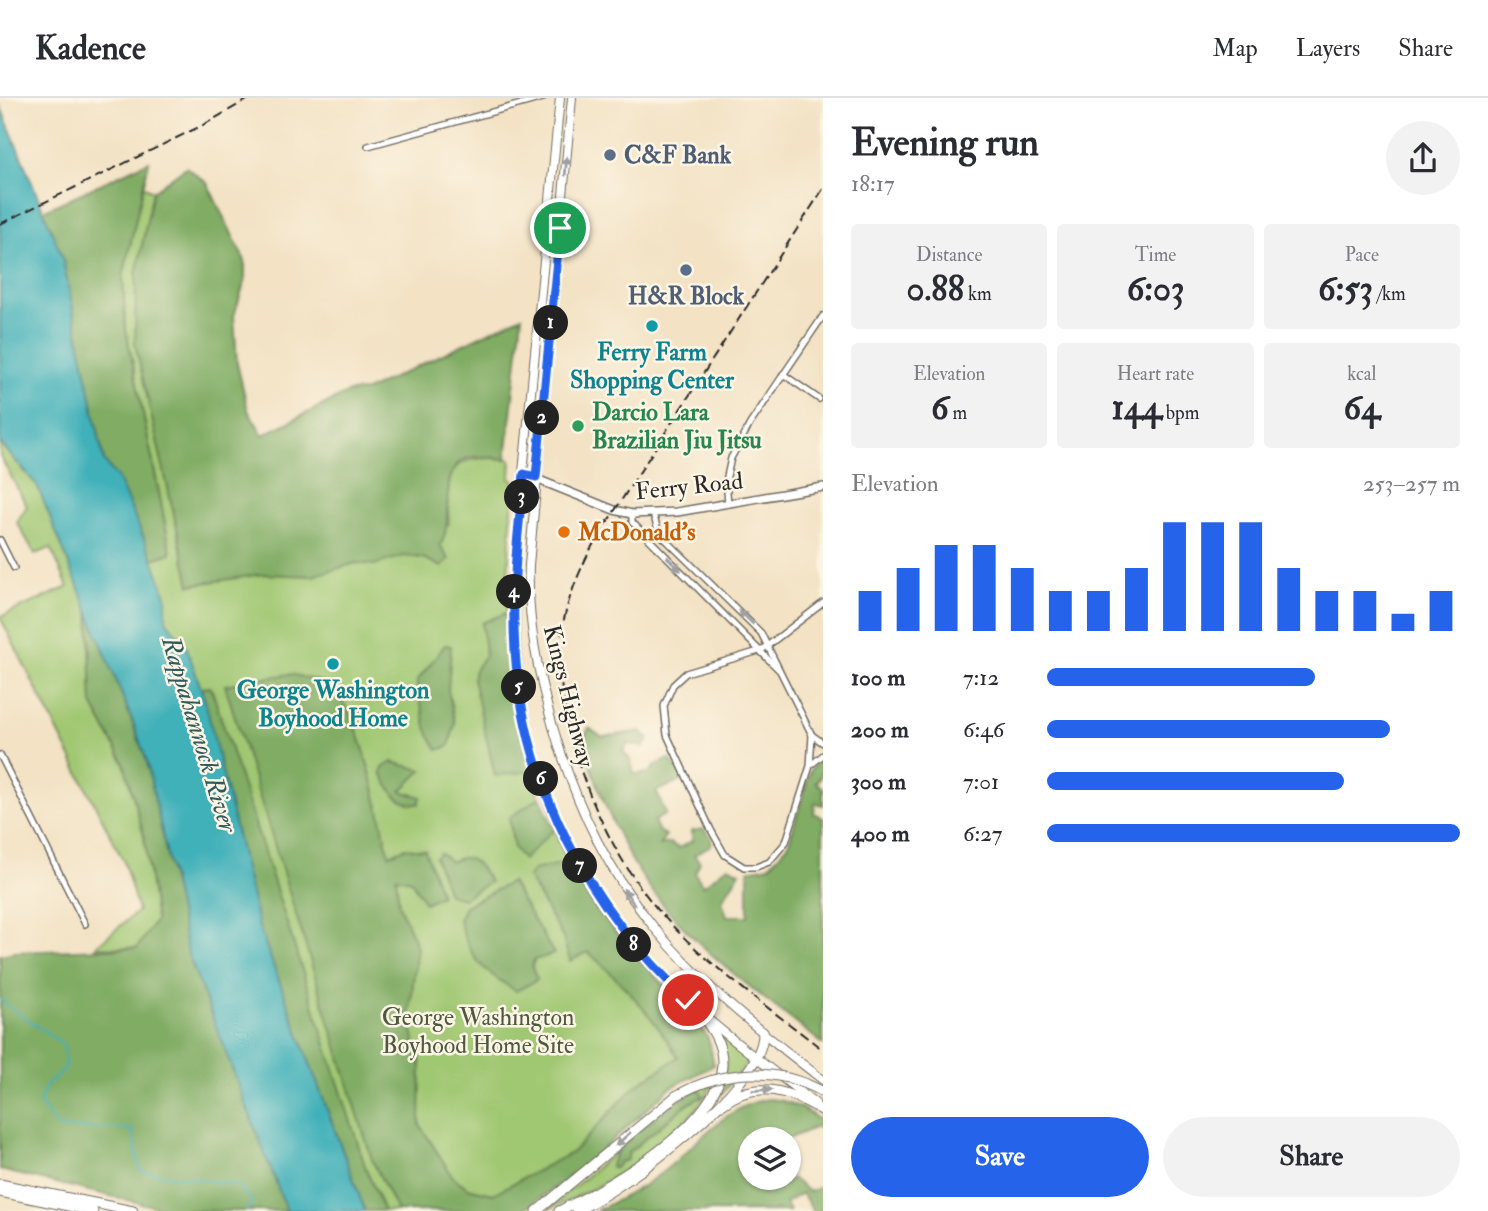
<!DOCTYPE html>
<html lang="en">
<head>
<meta charset="utf-8">
<style>
	:root { --surface:#fff; --page:#f2f2f3; --text:#2b2b33; --muted:#7c7c81; --line:#e1e1e2; --accent:#2563eb }
	body { margin:0; font-family:"IM FELL Double Pica",serif; background:var(--page); color:var(--text); height:100vh; display:flex; flex-direction:column; font-size:26px; white-space:nowrap }
	* { box-sizing:border-box; margin:0 }
	p { font-size:23px; color:var(--muted) }
	.icon { flex:none; width:38px; height:38px; fill:none; stroke:currentColor; stroke-width:2; stroke-linecap:round; stroke-linejoin:round }
	.map { position:relative; flex:1; overflow:hidden }
	.side { display:flex; flex-direction:column; background:var(--surface); width:665px }
	.side>* { flex:none }
	.controls { position:absolute; left:738px; top:1029px; display:grid; gap:14px }
	.controls a { display:grid; place-items:center; width:63px; height:63px; border-radius:50%; background:var(--surface); box-shadow:0 2px 5px #0004; font-size:35px }
	.pin { position:absolute; display:grid; place-items:center; width:60px; height:60px; color:#fff; margin:-30px; border:4px solid #fff; border-radius:50%; box-shadow:0 2px 7px #0007 }
	.km { position:absolute; width:35px; height:35px; margin:-18px; border-radius:50%; background:#222; color:#fff; font-size:19px; line-height:35px; text-align:center }
	.round { display:grid; place-items:center; flex:none; width:74px; height:74px; border-radius:37px; background:var(--page) }
	.head { display:flex; align-items:center; justify-content:space-between; height:119px; padding:0 28px }
	h1 { font-size:38px; font-weight:800; line-height:52px }
	.figures { display:grid; grid-template-columns:repeat(3,1fr); gap:10px; height:119px; padding:7px 28px }
	.figures div { display:grid; align-content:center; border-radius:7px; background:var(--page); text-align:center }
	.figures b { font-size:35px; font-weight:800 }
	.figures small { font-size:19px; font-weight:400 }
	.figures p { font-size:19px }
	.chart { height:196px; padding:14px 28px }
	.chart p { display:flex; justify-content:space-between }
	.chart svg { width:100%; height:126px; margin-top:7px; stroke:var(--accent); stroke-width:6 }
	.button { display:flex; gap:14px; margin-top:auto; padding:14px 28px }
	.button a { flex:1; height:80px; border-radius:42px; background:var(--accent); color:#fff; font-size:28px; font-weight:800; line-height:80px; text-align:center }
	.button a+a { background:var(--page); color:var(--text) }
	ul { padding:0 28px; list-style:none; font-size:23px }
	li { display:grid; grid-template-columns:112px 84px 1fr; align-items:center; height:52px }
	li i { height:18px; border-radius:9px; background:var(--accent) }
	header { display:flex; align-items:center; gap:42px; box-sizing:border-box; height:98px; padding:0 35px; background:var(--surface); border-bottom:2px solid var(--line) }
	header strong { font-size:33px }
	nav { display:flex; gap:38px; margin-inline-start:auto; font-size:24px }
	main { display:flex; flex:1; min-height:0 }
	.map>svg:first-child { display:block }
	.green { fill:#a0c772; stroke:#66794e; stroke-width:2 }
	.forest { fill:#80ac64; stroke:#566c48; stroke-width:2 }
	.water { fill:#40b0b9; stroke:#366e72; stroke-width:2 }
	.lines { fill:none; stroke-linecap:round; stroke-linejoin:round }
	.stream { stroke:#40b0b9; stroke-width:2 }
	.minor-casing { stroke:#716b61; stroke-width:8 }
	.secondary-casing { stroke:#716b61; stroke-width:10 }
	.primary-casing { stroke:#716b61; stroke-width:10 }
	.trunk-casing { stroke:#716b61; stroke-width:11 }
	.minor { stroke:#fff; stroke-width:5 }
	.secondary { stroke:#fff; stroke-width:7 }
	.primary { stroke:#fff; stroke-width:8 }
	.trunk { stroke:#fff; stroke-width:9 }
	.rail { stroke:#2b2b2b; stroke-width:2; stroke-dasharray:10 5; stroke-linecap:butt }
	.trunk-bridge-casing { stroke:#716b61; stroke-width:11; stroke-linecap:butt }
	.trunk-bridge { stroke:#fff; stroke-width:9 }
	.oneway { fill:#a0a0a0 }
	.route-casing { stroke:#fff; stroke-width:14 }
	.route { stroke:#2563eb; stroke-width:9 }
	.service-dot { fill:#5c6f8a; stroke:#fcf5e5; stroke-width:2.5 }
	.culture-dot { fill:#0f9aa8; stroke:#fcf5e5; stroke-width:2.5 }
	.leisure-dot { fill:#2e9e5b; stroke:#fcf5e5; stroke-width:2.5 }
	.food-dot { fill:#e8710a; stroke:#fcf5e5; stroke-width:2.5 }
	.labels { text-anchor:middle; stroke-width:5; stroke-linejoin:round; paint-order:stroke }
	.service-label { font-size:24px; font-weight:bold; fill:#4e5e75; stroke:#fcf5e5; text-anchor:start }
	.culture-label { font-size:24px; font-weight:bold; fill:#0d838f; stroke:#fcf5e5 }
	.leisure-label { font-size:24px; font-weight:bold; fill:#27864d; stroke:#fcf5e5; text-anchor:start }
	.street-label { font-size:24px; fill:#2b2b2b; stroke:#fcf5e5 }
	.food-label { font-size:24px; font-weight:bold; fill:#c56008; stroke:#fcf5e5; text-anchor:start }
	.park-label { font-size:24px; fill:#4e5a40; stroke:#fcf5e5 }
	.water-label { font-size:26px; font-style:italic; fill:#325a5d; stroke:#fcf5e5 }
</style>
</head>
<body>
<header>
<strong>Kadence</strong>
<nav><a>Map</a><a>Layers</a><a>Share</a></nav>
</header>
<main>
<div class="map">
<svg width="823" height="1113" viewBox="0 0 823 1113">
	<rect width="100%" height="100%" fill="#fcf5e5"/>
	<filter id="ink" filterUnits="userSpaceOnUse"><feTurbulence type="fractalNoise" baseFrequency=".0143" numOctaves="2"/><feDisplacementMap in="SourceGraphic" scale="14" xChannelSelector="R" yChannelSelector="G"/><feConvolveMatrix kernelMatrix="1 2 1 2 8 2 1 2 1" color-interpolation-filters="sRGB"/></filter>
	<filter id="wash" filterUnits="userSpaceOnUse"><feTurbulence type="fractalNoise" baseFrequency=".00686" numOctaves="4" result="noise"/><feDisplacementMap in="SourceGraphic" scale="28" xChannelSelector="R" yChannelSelector="G"/><feGaussianBlur stdDeviation="1.57" result="paint"/><feColorMatrix in="noise" values="0 0 0 0 0 0 0 0 0 0 0 0 0 0 0 0 0 1.4 0 .05"/><feComposite in="paint" operator="in"/></filter>
	<g filter="url(#wash)">
		<rect width="100%" height="100%" fill="#f3e2c4"/>
		<!-- green -->
		<g class="green">
			<path d="M143,88L153,93L136,177L181,451L449,426C445,367 450,357 511,361L510,381H514C509,459 501,537 514,614C526,687 572,780 618,838C641,868 695,909 708,942C711,949 712,959 714,967L670,990L584,1068L522,1113H365L259,829L205,602L183,542L172,533L166,522V498L153,461L171,454L125,227L123,178Z"/>
			<path d="M0,345L37,387L89,509L92,606L124,665L144,738L156,822L138,850L95,849L138,813L124,764L0,519L68,489L51,450L35,456L17,424L27,408L0,358Z"/>
			<path d="M721,937L751,961L717,1001L726,967Z"/>
			<path d="M713,986C680,1044 608,1087 547,1112L616,1053L611,1069L615,1070L619,1064L627,1062L629,1054L686,1006L703,998L699,991Z"/>
		</g>
		<!-- forest -->
		<g class="forest">
			<path d="M149,63L123,179L125,227L171,455L153,461L118,381L104,363L62,158L43,113Z"/>
			<path d="M186,69L207,85L245,163V182L234,218L237,265L248,312L263,337L349,294L366,293L522,218L506,361C496,360 484,357 473,359C433,365 457,421 440,448L449,461L442,469L423,460L403,458L374,467L356,465L312,478L263,476L190,487L135,246L136,177L153,93Z"/>
			<path d="M89,509L147,664L188,856L287,1113H174L0,1072V857L14,854L137,850L156,822L144,738L124,665L92,606Z"/>
			<path d="M506,515L514,615L532,673L495,678L473,581L475,572L485,557L482,525Z"/>
			<path d="M445,547L451,548L448,592L455,626L449,648L438,652L427,632L417,589V583Z"/>
			<path d="M290,576C301,579 317,581 326,586C363,609 379,716 389,757L405,750L425,752L441,797L425,805L411,782L396,779L399,807L417,849L409,922L421,966L420,1027L453,1079L468,1090L493,1096L573,1054L634,989L678,959C652,917 625,887 588,854L570,863L563,840L528,779L533,772L564,765L572,768L618,838L695,922L708,940L714,967L670,990L584,1068L522,1113H397L372,1062L225,587Z"/>
			<path d="M211,589L366,1071L384,1113H365L259,829L201,590Z"/>
			<path d="M589,630L602,639L641,633L649,642L643,649L628,646L623,653L631,663L634,676L649,675L656,667L670,661L684,682L656,693L666,716L654,723L659,734L666,737L660,747L669,745L679,750L692,743V733L703,731L712,740L711,747L694,757L700,764L695,775L703,788L728,768L740,774L722,802L727,818H748V772L769,768L788,747L811,671L820,661L823,663V674L816,685L823,690V707L815,705L814,715L823,720V946C756,893 679,841 634,766C611,728 597,685 582,643Z"/>
			<path d="M392,664L422,672L401,693L421,699L419,706C397,707 391,692 381,675L383,670Z"/>
			<path d="M540,699L554,731L523,762L514,750L509,720Z"/>
			<path d="M440,755L451,764C470,752 481,769 490,784L463,800L448,796L435,759Z"/>
			<path d="M511,784L554,856L534,862L532,869L537,882L516,893C482,872 470,862 459,822L465,808Z"/>
			<path d="M699,991L703,998L686,1007L629,1054L627,1062L619,1064L615,1070L611,1069C611,1047 678,1000 699,991Z"/>
			<path d="M768,1001C790,1002 806,1011 823,1025V1033L816,1029L788,1041H751V1068L744,1070V1078L765,1096L792,1080L809,1094L823,1088V1113H813L802,1095L785,1105L790,1113H596C622,1100 648,1087 670,1068C701,1042 727,1007 768,1001Z"/>
		</g>
		<!-- water -->
		<path class="water" d="M0,7L62,158L104,363L118,381L153,461L166,498V522L187,550L205,602L259,829L365,1113H287L188,856L147,664L133,624L37,387L0,345Z"/>
		<g class="lines">
			<!-- stream -->
			<path class="stream" d="M0,902L64,947L65,970L46,988L39,1005L59,1030L132,1031L140,1073L238,1087L252,1104L246,1113"/>
		</g>
	</g>
	<g filter="url(#ink)">
		<g class="lines">
			<!-- minor casing -->
			<g class="minor-casing">
				<g id="minor">
					<path d="M368,48L543,0"/>
					<path d="M783,276L819,301"/>
					<path d="M728,405L726,383L731,360L750,326L823,218"/>
					<path d="M632,416V424L778,571"/>
					<path d="M653,416L659,435L761,535L812,637L823,645"/>
					<path d="M0,442L14,470"/>
					<path d="M812,637L810,668L786,744L769,764L756,769H744L725,757L711,732L667,637L664,608L673,587L686,575L762,552L823,505"/>
					<path d="M0,657L85,826"/>
					<path d="M812,666L823,657"/>
				</g>
			</g>
			<!-- secondary casing -->
			<g class="secondary-casing">
				<path id="secondary" d="M524,376L614,412L632,416L677,414L823,389"/>
			</g>
			<!-- primary casing -->
			<g class="primary-casing">
				<g id="primary">
					<path d="M560,0C550,95 542,190 532,285C511,492 486,657 622,834C675,901 748,954 815,1005"/>
					<path d="M572,0L529,467C527,523 538,576 553,629C604,803 684,875 823,982"/>
				</g>
			</g>
			<!-- trunk casing -->
			<g class="trunk-casing">
				<g id="trunk">
					<path d="M722,1007C756,980 790,993 823,1013"/>
					<path d="M0,1086L133,1113"/>
					<path d="M0,1094L93,1113"/>
					<path d="M537,1113L676,998"/>
					<path d="M559,1113C608,1089 720,1027 722,966C723,943 708,926 695,908"/>
					<path d="M576,1113C623,1091 765,989 763,934"/>
				</g>
			</g>
			<!-- minor -->
			<use href="#minor" class="minor"/>
			<!-- secondary -->
			<use href="#secondary" class="secondary"/>
			<!-- primary -->
			<use href="#primary" class="primary"/>
			<!-- trunk -->
			<use href="#trunk" class="trunk"/>
			<!-- rail -->
			<g class="rail">
				<path d="M823,91L595,443C581,469 569,496 563,526C547,614 598,740 654,807C701,864 766,907 823,952"/>
				<path d="M0,126L205,26L250,0"/>
			</g>
			<!-- trunk-bridge casing -->
			<g class="trunk-bridge-casing">
				<path id="trunk-bridge" d="M676,998C722,971 776,968 823,994"/>
			</g>
			<!-- trunk-bridge -->
			<use href="#trunk-bridge" class="trunk-bridge"/>
		</g>
		<!-- one-way arrows -->
		<defs><path id="oneway-solid" d="M-6-.8H1V-3.2L6.5 0L1 3.2V.8H-6Z" transform="scale(1.75)"/></defs>
		<g class="oneway">
			<use href="#oneway-solid" transform="translate(566 68) rotate(-85)"/>
			<use href="#oneway-solid" transform="translate(674 466) rotate(45)"/>
			<use href="#oneway-solid" transform="translate(746 519) rotate(-135)"/>
			<use href="#oneway-solid" transform="translate(629 799) rotate(-124)"/>
			<use href="#oneway-solid" transform="translate(762 992) rotate(-3)"/>
			<use href="#oneway-solid" transform="translate(623 1041) rotate(138)"/>
		</g>
	</g>
	<g class="lines" filter="url(#ink)">
		<!-- route casing -->
		<g class="route-casing">
			<path id="route" d="M560,130L536,379L524,376C518,434 511,493 515,552C524,689 589,810 688,902"/>
		</g>
		<!-- route -->
		<use href="#route" class="route"/>
	</g>
	<!-- markers -->
	<g class="service-dot">
		<circle cx="610" cy="57" r="7"/>
		<circle cx="686" cy="172" r="7"/>
	</g>
	<g class="culture-dot">
		<circle cx="652" cy="228" r="7"/>
		<circle cx="333" cy="566" r="7"/>
	</g>
	<circle class="leisure-dot" cx="578" cy="328" r="7"/>
	<circle class="food-dot" cx="564" cy="434" r="7"/>
	<g class="labels">
		<!-- service labels -->
		<g class="service-label">
			<text x="624" y="65">C&amp;F Bank</text>
			<text x="686" y="206" text-anchor="middle">H&amp;R Block</text>
		</g>
		<!-- culture labels -->
		<g class="culture-label">
			<text x="652" y="262">Ferry Farm<tspan x="652" dy="28">Shopping Center</tspan></text>
			<text x="333" y="600">George Washington<tspan x="333" dy="28">Boyhood Home</tspan></text>
		</g>
		<!-- leisure labels -->
		<g class="leisure-label">
			<text x="592" y="322">Darcio Lara<tspan x="592" dy="28">Brazilian Jiu Jitsu</tspan></text>
		</g>
		<!-- street labels -->
		<g class="street-label">
			<text transform="translate(689 388) rotate(-6)" y="8">Ferry Road</text>
			<text transform="translate(569 598) rotate(76)" y="8">Kings Highway</text>
		</g>
		<!-- food labels -->
		<g class="food-label">
			<text x="578" y="442">McDonald's</text>
		</g>
		<!-- park labels -->
		<g class="park-label">
			<text x="478" y="927">George Washington<tspan x="478" dy="28">Boyhood Home Site</tspan></text>
		</g>
		<!-- water labels -->
		<g class="water-label">
			<text transform="translate(200 636) rotate(73)" y="9">Rappahannock River</text>
		</g>
	</g>
</svg>
<div class="controls">
<a><svg class="icon" aria-label="layers" viewBox="0 0 24 24"><path d="M12 4l9 5-9 5-9-5zM3 14l9 5 9-5"/></svg></a>
</div>
<div class="pin" style="left:560px;top:130px;background:#1e9e55"><svg class="icon" aria-label="arrive" viewBox="0 0 24 24"><path d="M6 21V4h12l-3 4 3 4H6"/></svg></div>
<div class="pin" style="left:688px;top:902px;background:#d93025"><svg class="icon" aria-label="check" viewBox="0 0 24 24"><path d="M5 12l5 5 9-10"/></svg></div>
<b class="km" style="left:551px;top:225px">1</b>
<b class="km" style="left:542px;top:320px">2</b>
<b class="km" style="left:522px;top:399px">3</b>
<b class="km" style="left:514px;top:494px">4</b>
<b class="km" style="left:519px;top:589px">5</b>
<b class="km" style="left:541px;top:681px">6</b>
<b class="km" style="left:580px;top:768px">7</b>
<b class="km" style="left:634px;top:847px">8</b>
</div>
<section class="side">
<div class="head"><div><h1>Evening run</h1><p>18:17</p></div><a class="round"><svg class="icon" aria-label="share" viewBox="0 0 24 24"><path d="M12 15V3M7 8l5-5 5 5M5 13v7h14v-7"/></svg></a></div>
<div class="figures">
<div><p>Distance</p><b>0.88<small> km</small></b></div>
<div><p>Time</p><b>6:03</b></div>
<div><p>Pace</p><b>6:53<small> /km</small></b></div>
</div>
<div class="figures">
<div><p>Elevation</p><b>6<small> m</small></b></div>
<div><p>Heart rate</p><b>144<small> bpm</small></b></div>
<div><p>kcal</p><b>64</b></div>
</div>
<div class="chart"><p><span>Elevation</span>253–257 m</p>
<svg viewBox="0 0 160 44" preserveAspectRatio="none"><path d="M5 44V30M15 44V22M25 44V14M35 44V14M45 44V22M55 44V30M65 44V30M75 44V22M85 44V6M95 44V6M105 44V6M115 44V22M125 44V30M135 44V30M145 44V38M155 44V30"/></svg>
</div>
<ul>
<li><b>100 m</b>7:12<i style="width:65%"></i></li>
<li><b>200 m</b>6:46<i style="width:83%"></i></li>
<li><b>300 m</b>7:01<i style="width:72%"></i></li>
<li><b>400 m</b>6:27<i style="width:100%"></i></li>
</ul>
<div class="button"><a>Save</a><a>Share</a></div>
</section>
</main>
</body>
</html>
